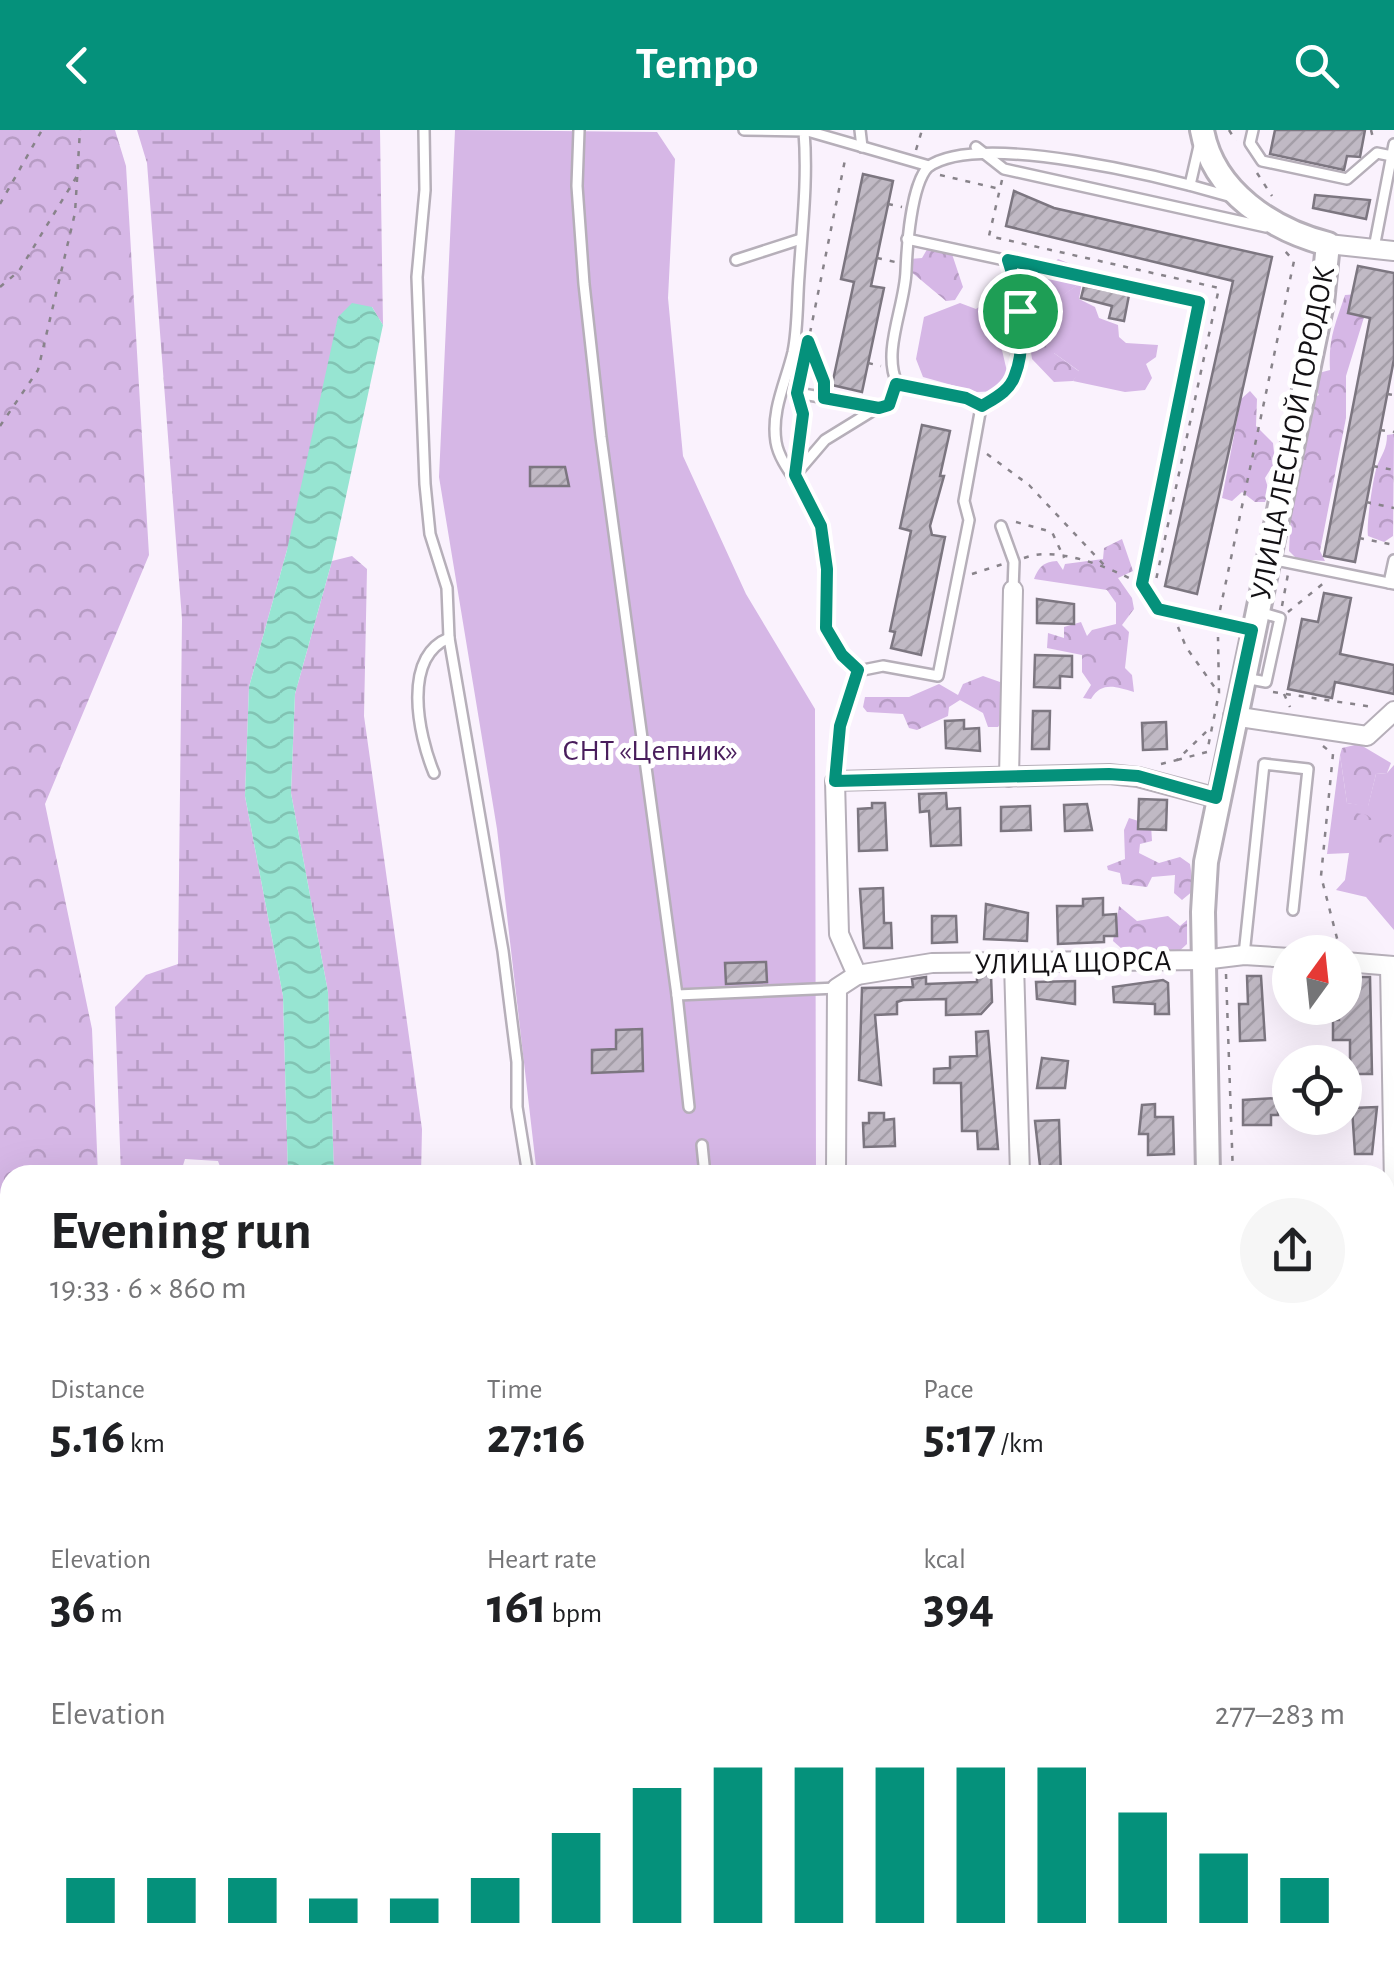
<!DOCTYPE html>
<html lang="en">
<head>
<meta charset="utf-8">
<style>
	:root { --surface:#fff; --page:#f6f6f6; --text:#202124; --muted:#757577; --accent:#05917b }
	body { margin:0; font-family:"Alegreya Sans",sans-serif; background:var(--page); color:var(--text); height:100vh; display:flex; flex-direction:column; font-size:38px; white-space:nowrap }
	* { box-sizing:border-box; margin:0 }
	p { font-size:32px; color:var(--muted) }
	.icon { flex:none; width:55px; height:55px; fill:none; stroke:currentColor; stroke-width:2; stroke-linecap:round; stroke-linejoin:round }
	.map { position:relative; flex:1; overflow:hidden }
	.details { position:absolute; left:0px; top:1035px; width:1395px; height:810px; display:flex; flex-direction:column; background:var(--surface); border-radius:30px 30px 0 0; box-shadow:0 10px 40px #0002 }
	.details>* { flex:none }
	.needle { width:65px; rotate:15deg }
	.fabs { position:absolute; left:1272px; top:805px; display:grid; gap:20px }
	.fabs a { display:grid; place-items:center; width:90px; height:90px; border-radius:50%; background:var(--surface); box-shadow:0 10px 40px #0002; font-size:50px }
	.pin { position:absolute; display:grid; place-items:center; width:85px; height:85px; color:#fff; margin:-42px; border:5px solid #fff; border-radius:50%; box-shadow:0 2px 10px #0007 }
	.round { display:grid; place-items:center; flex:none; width:105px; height:105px; border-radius:52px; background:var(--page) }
	.headline { display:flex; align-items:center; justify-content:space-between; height:170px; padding:0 50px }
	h1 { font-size:55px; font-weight:700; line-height:75px }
	.figures { display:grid; grid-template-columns:repeat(3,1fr); gap:15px; height:170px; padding:10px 50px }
	.figures div { display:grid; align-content:center }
	.figures b { font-size:50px; font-weight:700 }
	.figures small { font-size:28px; font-weight:400 }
	.figures p { font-size:28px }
	.chart { height:280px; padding:20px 50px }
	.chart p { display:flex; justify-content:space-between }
	.chart svg { width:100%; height:180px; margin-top:10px; stroke:var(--accent); stroke-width:6 }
	header { display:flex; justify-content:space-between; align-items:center; height:130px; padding:0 50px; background:var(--accent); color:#fff; font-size:45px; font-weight:700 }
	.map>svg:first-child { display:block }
	.green { fill:#d6b7e6 }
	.forest { fill:url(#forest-crowns) }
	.wetland { fill:url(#wetland-marsh) }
	.water { fill:url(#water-waves) }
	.building { fill:url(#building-hatch); stroke:#7c7680; stroke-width:2.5 }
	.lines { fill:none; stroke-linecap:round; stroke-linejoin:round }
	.service-casing { stroke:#b6afb9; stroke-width:14 }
	.minor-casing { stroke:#b6afb9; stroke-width:22 }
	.tertiary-casing { stroke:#b6afb9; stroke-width:28 }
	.path { stroke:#88838a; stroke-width:2.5; stroke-dasharray:5 8; stroke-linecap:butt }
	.service { stroke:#fff; stroke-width:9 }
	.minor { stroke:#fff; stroke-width:18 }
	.tertiary { stroke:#fff; stroke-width:22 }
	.route-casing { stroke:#fff; stroke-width:20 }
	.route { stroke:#05917b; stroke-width:12 }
	.labels { text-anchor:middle; stroke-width:10; stroke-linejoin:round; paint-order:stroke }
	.street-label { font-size:30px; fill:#131114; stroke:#fff }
	.park-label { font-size:30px; fill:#491d5c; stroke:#fff }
</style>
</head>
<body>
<header><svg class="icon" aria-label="back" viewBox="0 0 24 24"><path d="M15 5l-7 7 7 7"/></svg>Tempo<svg class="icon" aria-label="search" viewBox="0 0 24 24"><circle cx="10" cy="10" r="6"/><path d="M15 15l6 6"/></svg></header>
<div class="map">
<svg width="1394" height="1845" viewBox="0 0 1394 1845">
	<defs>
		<pattern id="forest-crowns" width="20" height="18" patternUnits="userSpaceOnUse" patternTransform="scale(2.5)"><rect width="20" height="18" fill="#d6b7e6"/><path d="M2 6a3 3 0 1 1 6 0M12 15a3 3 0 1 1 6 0" fill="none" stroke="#b79cc4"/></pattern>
		<pattern id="wetland-marsh" width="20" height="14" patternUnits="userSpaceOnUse" patternTransform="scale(2.5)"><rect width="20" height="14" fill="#d6b7e6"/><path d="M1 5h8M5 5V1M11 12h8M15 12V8" fill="none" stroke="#b79cc4"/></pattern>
		<pattern id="water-waves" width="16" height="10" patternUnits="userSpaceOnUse" patternTransform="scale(2.5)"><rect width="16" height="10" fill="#97e5d2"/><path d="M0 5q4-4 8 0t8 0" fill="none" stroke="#81c3b3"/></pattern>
		<pattern id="building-hatch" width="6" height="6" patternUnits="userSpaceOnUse" patternTransform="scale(2.5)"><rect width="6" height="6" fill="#c0b9c4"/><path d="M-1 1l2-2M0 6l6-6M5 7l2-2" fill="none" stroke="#a49ea8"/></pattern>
	</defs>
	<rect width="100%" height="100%" fill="#faf2fd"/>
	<!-- green -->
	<g class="green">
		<path d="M455,0L657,2L675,29L668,168L683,326L746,464L815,579L816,1045H537L497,699L439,347Z"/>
		<path d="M1082,152L1079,169L1095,177L1099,188L1118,195L1119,207L1126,213L1158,215L1156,227L1146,234L1152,248L1145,260L1125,262L1073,251L1079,241L1054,223L1051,173Z"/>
		<path d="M1006,158L1012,182L1001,216L1009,250L1001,261L977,262L923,247L916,229L924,187L960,173L976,179Z"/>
		<path d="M1340,625L1347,673L1368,676L1376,644L1387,643L1394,635V800L1366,767L1336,760L1345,750L1349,723L1327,724Z"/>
		<path d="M491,1835H882L884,1845H493Z"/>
	</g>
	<!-- forest -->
	<g class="forest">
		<path d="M0,0H115L126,36L149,425L45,674L92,899L98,1045H10V1835H142L145,1845H0Z"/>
		<path d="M929,116L951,121L963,157L955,170L946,171L909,140L910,129L922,128Z"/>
		<path d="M1058,129L1073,135L1082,152L1052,173L1067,208L1054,223L1080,242L1073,251L1054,252L1032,229C1026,187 1027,159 1058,129Z"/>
		<path d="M1359,164L1365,184L1346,246V288L1320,421L1325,431L1297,429L1289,421L1293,344L1309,269L1319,265L1313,254L1315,244L1330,240C1328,209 1336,192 1345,165Z"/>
		<path d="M1250,261L1257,269L1256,296L1273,313L1275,332L1265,348L1269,361L1265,372H1255L1242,362L1232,371L1222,368L1241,269Z"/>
		<path d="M1394,304L1393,406L1384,412L1368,406C1366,395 1373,348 1377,336C1382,324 1387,319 1387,305Z"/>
		<path d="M1122,409L1133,441L1118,448L1132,468L1134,479L1122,495L1129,502L1125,538L1132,545L1134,562C1116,557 1102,551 1091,569L1083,568L1091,555L1082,542V525L1047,518L1048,503L1064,508V497L1081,492L1087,506L1092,500L1116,494V473L1107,460L1034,449C1039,437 1043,432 1057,431L1063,440L1065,434L1103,429L1104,418Z"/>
		<path d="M983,546L1000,552L1018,572L998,597H988L983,583L960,570L949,577L948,586L917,600L909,598L903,584L867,582L863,577L865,567H909L939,554L958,565L963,554Z"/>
		<path d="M1359,614L1391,633L1387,643L1376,644L1368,677L1347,673L1340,625L1342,618Z"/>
		<path d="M1345,681L1367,685L1392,705L1382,724L1345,701L1337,688Z"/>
		<path d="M1129,688L1151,695L1152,711L1140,714L1139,723L1159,733L1180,727L1190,734L1194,760L1182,770L1174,763L1175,745L1152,747L1147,757L1122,754L1120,743L1108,740L1107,736L1125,729L1124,700Z"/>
		<path d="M1119,776L1137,791L1168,786L1180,796L1187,790V814L1176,824L1130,826L1113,811Z"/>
		<path d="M250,1835H447L450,1845H254Z"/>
	</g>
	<!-- wetland -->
	<g class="wetland">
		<path d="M137,0H380L383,195L372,177L287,420L249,557L245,666L283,866L288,1045H223L218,1031L185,1029L180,1045H121L115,877L146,845L178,834L182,489L147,33Z"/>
		<path d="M352,426L367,439L364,586L422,999L421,1045H334L328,862L291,663L295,564L332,431Z"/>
	</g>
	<!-- water -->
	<path class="water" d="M352,173L372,177L383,195L332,431L295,564L291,663L328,862L334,1045H288L283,866L245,666L249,557L287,420L338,187Z"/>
	<!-- building -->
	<g class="building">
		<path d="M1275,0H1365L1360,27L1347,26L1344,40L1270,24Z"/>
		<path d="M863,44L893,51L871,156L884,158L862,262L832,255L854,152L841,149Z"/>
		<path d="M1014,61L1054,78L1272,127L1197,464L1165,456L1233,151L1006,96Z"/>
		<path d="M1315,65L1370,70L1366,89L1313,78Z"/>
		<path d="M1358,136L1394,143V229L1355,432L1324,426L1370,188L1348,183Z"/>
		<path d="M1084,156L1129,165L1124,191L1109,188L1112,176L1081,168Z"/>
		<path d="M922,295L950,301L940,346H944L930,396L932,405L945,407L921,525L891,518L895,502L890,501L911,401L900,398Z"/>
		<path d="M530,337H565L569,356H530Z"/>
		<path d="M1324,463L1351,468L1340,524L1394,535V564L1335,552L1332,568L1288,559L1302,489L1318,492Z"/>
		<path d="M1037,469L1074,474V494L1037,493Z"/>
		<path d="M1035,525L1072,526V547L1060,546V558L1034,557Z"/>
		<path d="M1033,581H1050L1049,619H1032Z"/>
		<path d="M964,590V599L979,598L980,621L946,618L945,591Z"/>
		<path d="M1166,592L1167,619L1143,620L1142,593Z"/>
		<path d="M946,663L947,679L960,678L961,715L931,716L929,681L920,682L919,664Z"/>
		<path d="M1139,669L1167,670L1166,700L1138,699Z"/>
		<path d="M872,673H885L887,720L859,721L858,679L872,678Z"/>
		<path d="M1087,674L1092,700L1065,701L1064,675Z"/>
		<path d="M1030,676L1031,700L1001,701V677Z"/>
		<path d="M883,758L884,793H891L892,818H864L860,759Z"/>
		<path d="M1103,768V785L1116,784L1117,806H1104V812L1058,814L1057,776H1083V769Z"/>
		<path d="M986,774L1028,783L1027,811L984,809Z"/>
		<path d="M932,786H956L957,812L932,813Z"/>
		<path d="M766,832L767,852L726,854L725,833Z"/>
		<path d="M977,845H991L992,872L981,884L946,885V869L903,870L897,872V884L875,885L881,955L859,950L862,858L913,857L912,849L926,847V854L977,852Z"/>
		<path d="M1247,846H1261L1265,910L1240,911L1239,874H1248Z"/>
		<path d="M1345,847H1370L1372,944H1350V910H1333V890H1339L1338,878H1345Z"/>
		<path d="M1163,850L1168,853L1169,884H1155V874L1114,872L1113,857Z"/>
		<path d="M1075,851V874L1037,869L1036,852Z"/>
		<path d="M642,899L643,941L592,943V920L616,919V900Z"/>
		<path d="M988,901L998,1019H978L977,1001H962L961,953H934V939L950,938V927L977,926L976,902Z"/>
		<path d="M1042,928L1068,931L1065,958H1037Z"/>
		<path d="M1278,968V985H1271V995H1243V970Z"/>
		<path d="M1155,974V987H1173L1174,1024L1148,1025V1004H1139L1142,975Z"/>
		<path d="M1377,977L1372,1024H1355L1352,978Z"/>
		<path d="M869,983H884V990L894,989L895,1016L864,1017L863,993H869Z"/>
		<path d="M1059,990L1061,1045H1041L1035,991Z"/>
	</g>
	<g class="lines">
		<!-- service casing -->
		<g class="service-casing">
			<g id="service">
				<path d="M424,0L425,60L417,147L425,354L430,404L447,458L449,508L503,821L517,932V977L528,1045"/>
				<path d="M579,0L577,56L584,154L601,307L677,865L837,858"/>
				<path d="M744,0L804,1C808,50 802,98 799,146C797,171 798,198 793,222C786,252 771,280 776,312C781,342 817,367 822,407C831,465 811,497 858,541"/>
				<path d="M804,0L929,36"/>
				<path d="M860,0L862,17"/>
				<path d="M1253,0L1250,13L1262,31L1347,49L1377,23L1392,26"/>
				<path d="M976,17L1004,39L1266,97"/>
				<path d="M1190,55L1199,16"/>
				<path d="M907,109L1199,172L1141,454L1158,479L1251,499"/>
				<path d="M1374,118L1394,14"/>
				<path d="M736,130L801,109"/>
				<path d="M797,263L879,277L889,275L897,253"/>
				<path d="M795,345L825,310L877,278"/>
				<path d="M1001,396L1014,432L1013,460"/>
				<path d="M1271,429L1394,454"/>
				<path d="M1389,453L1394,430"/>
				<path d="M1245,548L1266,552L1280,488L1259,482"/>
				<path d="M434,643C418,604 402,527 449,508"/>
				<path d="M835,651L840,596L858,541L883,536L938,546L969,390L964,371L981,277L966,269L897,253C882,221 905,176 906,141C907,117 911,55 928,37C979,0 1168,48 1232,67"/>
				<path d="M1244,825L1264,634L1308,639L1293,780"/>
				<path d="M677,865L689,977"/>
				<path d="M702,1015L705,1045"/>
				<path d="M478,1835L480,1845"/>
				<path d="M566,1835L569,1845"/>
				<path d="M681,1835L684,1845"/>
				<path d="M785,1835L788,1845"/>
				<path d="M805,1845L860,1835"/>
			</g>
		</g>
		<!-- minor casing -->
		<g class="minor-casing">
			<g id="minor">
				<path d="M1328,114L1394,121"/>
				<path d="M1233,586L1367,606L1394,581"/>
				<path d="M1009,647L1013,460"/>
				<path d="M1345,832L1394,836"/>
				<path d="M1014,833L1020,1045"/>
				<path d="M1390,836L1394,1055"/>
				<path d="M857,845L932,833L1203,830L1244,825L1290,828"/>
				<path d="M836,1045L837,858L857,845L839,804L835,651L1109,644L1138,647L1217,668"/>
				<path d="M1385,1290H1394"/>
				<path d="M1385,1752L1394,1751"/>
				<path d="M903,1835L904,1845"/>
			</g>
		</g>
		<!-- tertiary casing -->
		<g class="tertiary-casing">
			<g id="tertiary">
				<path d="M1202,0C1213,62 1273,100 1328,114L1322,173L1206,732L1203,782L1208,1045"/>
				<path d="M1270,1835L1271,1845"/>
			</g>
		</g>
		<!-- path -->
		<g class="path">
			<path d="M1229,0L1236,11"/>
			<path d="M1371,0L1374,12"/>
			<path d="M916,20L922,0"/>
			<path d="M1257,43L1272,66"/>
			<path d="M940,45L1000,59"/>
			<path d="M1002,50L989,106L1219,158L1156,450"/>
			<path d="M0,74L42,0"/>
			<path d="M888,74L902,77"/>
			<path d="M877,128L895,132"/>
			<path d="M0,157L19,141L77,46"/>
			<path d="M810,203L846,25"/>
			<path d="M808,212L824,256"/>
			<path d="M868,233L881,236"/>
			<path d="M1015,242C1008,224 1010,199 1019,183"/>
			<path d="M1387,264L1394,265"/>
			<path d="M991,270C1028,248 1026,182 1013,146"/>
			<path d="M0,296L38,240L75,83L80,0"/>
			<path d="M1380,300L1394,302"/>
			<path d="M800,321L802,279"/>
			<path d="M987,324L1029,355L1104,435"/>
			<path d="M1373,336L1394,340"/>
			<path d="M1366,372L1394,378"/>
			<path d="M1016,392L1052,402L1064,428"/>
			<path d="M1359,408L1394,415"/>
			<path d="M1024,428C1055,416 1103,435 1131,449"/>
			<path d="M972,444L1003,434"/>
			<path d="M1282,476L1288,444"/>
			<path d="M1220,480L1294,131L1284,120"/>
			<path d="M1288,482L1325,452"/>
			<path d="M1178,497L1186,517L1218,562"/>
			<path d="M1273,562L1373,577"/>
			<path d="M1284,564L1290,577"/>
			<path d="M1323,616L1333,624L1321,746L1339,816"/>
			<path d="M1177,630L1207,622L1219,563L1218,507"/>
			<path d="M1161,634L1177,630L1210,598"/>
			<path d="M1226,844L1233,1045"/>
			<path d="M109,1835L112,1845"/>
			<path d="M1292,1835L1293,1845"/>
		</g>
		<!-- service -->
		<use href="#service" class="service"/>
		<!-- minor -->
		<use href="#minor" class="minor"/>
		<!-- tertiary -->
		<use href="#tertiary" class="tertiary"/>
	</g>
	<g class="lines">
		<!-- route casing -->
		<g class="route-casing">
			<path id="route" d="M1008,130L1199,172L1142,454L1158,479L1252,500L1216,668L1138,646L1109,644L835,651L840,596L858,540L842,525L826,498L827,439L821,396L795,345L803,284L797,263L808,211L824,252V268L879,278L889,275L896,254L966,268L982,276C995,268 1010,261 1015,245C1028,212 1019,162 1008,130Z"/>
		</g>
		<!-- route -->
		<use href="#route" class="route"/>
	</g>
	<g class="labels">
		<!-- street labels -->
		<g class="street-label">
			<text transform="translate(1292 303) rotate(-79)" y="10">УЛИЦА ЛЕСНОЙ ГОРОДОК</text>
			<text transform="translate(1073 832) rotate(-1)" y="10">УЛИЦА ЩОРСА</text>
		</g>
		<!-- park labels -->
		<g class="park-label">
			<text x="650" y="630">СНТ «Цепник»</text>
		</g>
	</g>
</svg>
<div class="fabs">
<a><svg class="needle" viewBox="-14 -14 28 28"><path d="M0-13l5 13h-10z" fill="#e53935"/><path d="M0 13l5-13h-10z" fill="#757577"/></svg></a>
<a><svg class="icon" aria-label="locate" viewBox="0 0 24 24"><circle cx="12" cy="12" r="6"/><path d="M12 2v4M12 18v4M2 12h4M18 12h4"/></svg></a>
</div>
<div class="pin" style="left:1020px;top:181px;background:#1e9e55"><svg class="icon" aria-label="arrive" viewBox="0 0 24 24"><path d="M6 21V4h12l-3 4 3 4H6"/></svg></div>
<section class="details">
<div class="headline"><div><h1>Evening run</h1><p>19:33 · 6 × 860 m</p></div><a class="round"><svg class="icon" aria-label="share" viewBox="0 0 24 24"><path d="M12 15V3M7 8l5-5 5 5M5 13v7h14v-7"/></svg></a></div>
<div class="figures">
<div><p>Distance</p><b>5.16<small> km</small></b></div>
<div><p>Time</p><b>27:16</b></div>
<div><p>Pace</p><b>5:17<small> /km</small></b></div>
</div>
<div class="figures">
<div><p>Elevation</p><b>36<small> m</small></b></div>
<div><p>Heart rate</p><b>161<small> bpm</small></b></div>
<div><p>kcal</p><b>394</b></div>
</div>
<div class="chart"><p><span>Elevation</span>277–283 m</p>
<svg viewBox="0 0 160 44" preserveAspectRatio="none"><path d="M5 44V33M15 44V33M25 44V33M35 44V38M45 44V38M55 44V33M65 44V22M75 44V11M85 44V6M95 44V6M105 44V6M115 44V6M125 44V6M135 44V17M145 44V27M155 44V33"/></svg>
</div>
</section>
</div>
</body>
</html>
